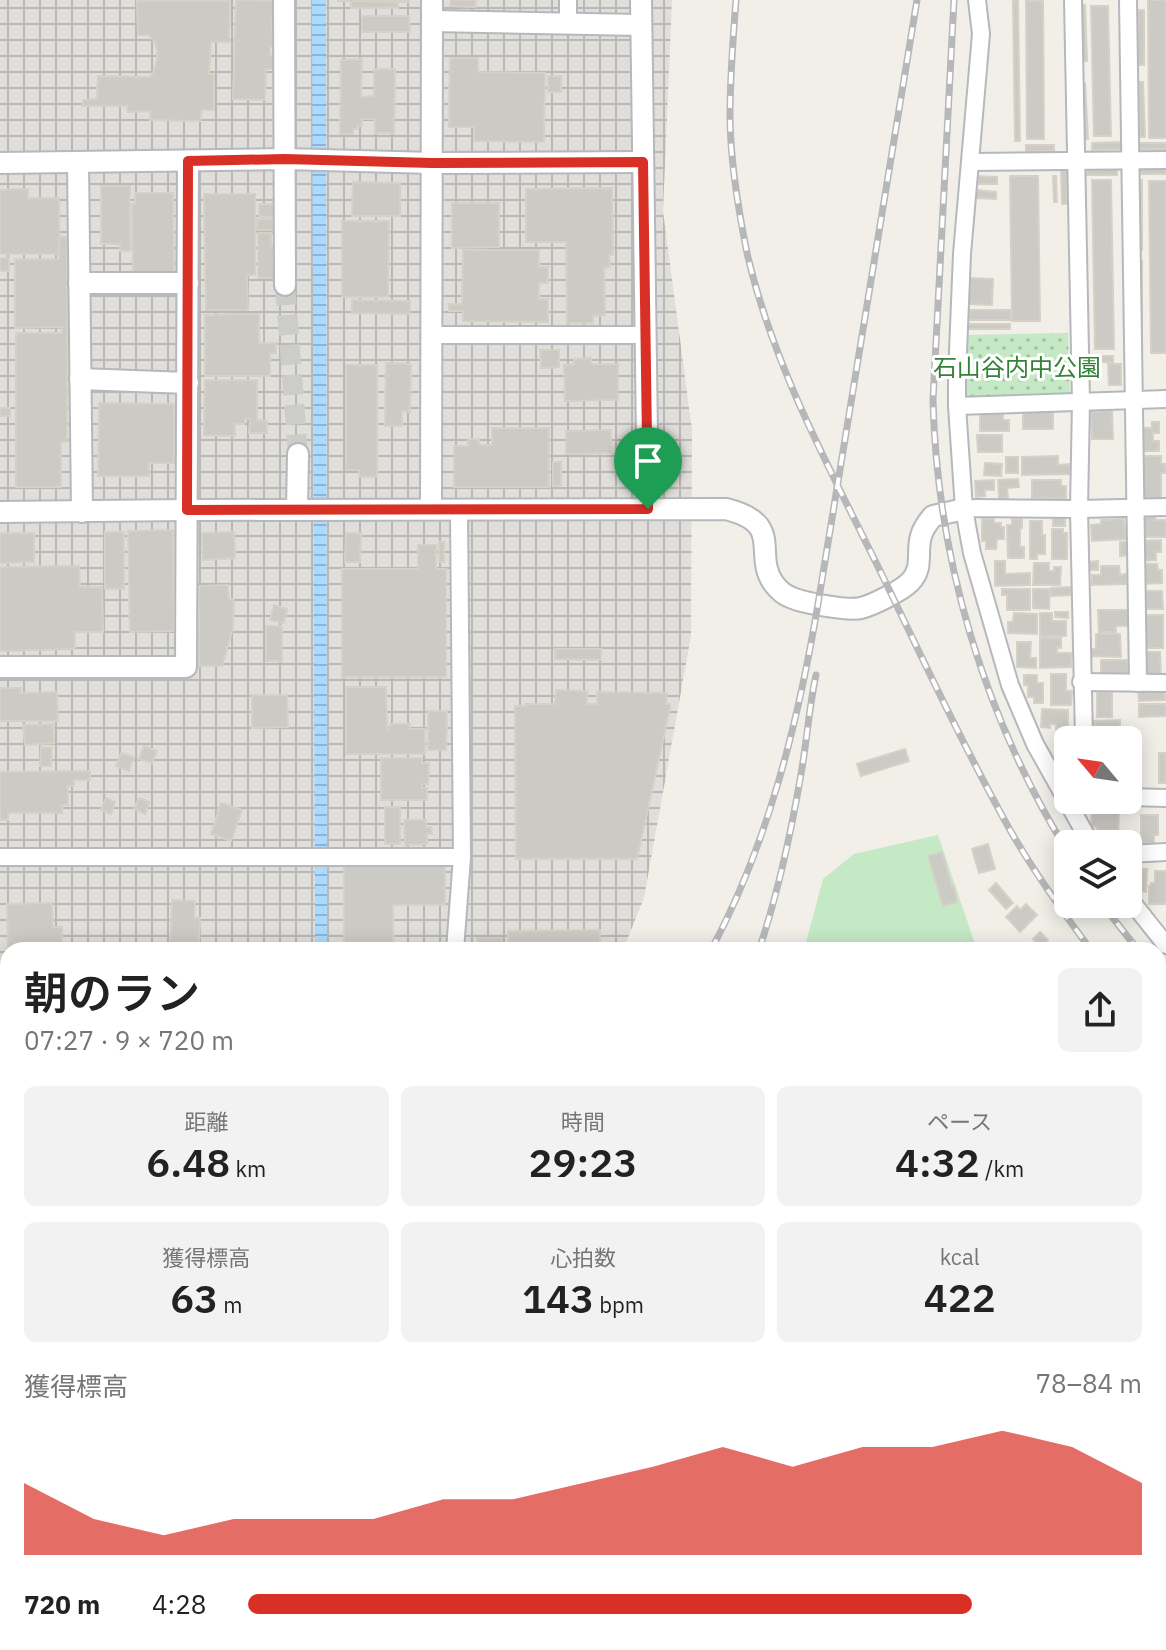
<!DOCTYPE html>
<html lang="ja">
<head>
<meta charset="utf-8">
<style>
	:root { --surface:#fff; --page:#f2f2f2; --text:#222; --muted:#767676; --accent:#d93025 }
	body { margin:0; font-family:"IBM Plex Sans","Noto Sans JP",sans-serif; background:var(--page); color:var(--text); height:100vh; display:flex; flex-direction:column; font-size:30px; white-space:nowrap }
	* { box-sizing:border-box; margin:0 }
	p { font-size:26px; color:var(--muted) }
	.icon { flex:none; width:44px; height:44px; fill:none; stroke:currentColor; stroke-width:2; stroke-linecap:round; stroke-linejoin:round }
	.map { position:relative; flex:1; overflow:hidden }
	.details { position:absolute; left:0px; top:942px; width:1166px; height:708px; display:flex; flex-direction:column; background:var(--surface); border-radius:24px 24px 0 0; box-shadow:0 4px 20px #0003 }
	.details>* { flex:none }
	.needle { width:52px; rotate:299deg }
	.tools { position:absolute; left:1054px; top:726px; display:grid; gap:16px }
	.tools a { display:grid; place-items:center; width:88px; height:88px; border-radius:12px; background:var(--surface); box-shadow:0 4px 20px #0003; font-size:40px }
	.pin { position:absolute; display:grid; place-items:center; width:68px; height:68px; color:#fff; margin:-82px -34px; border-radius:50% 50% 50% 0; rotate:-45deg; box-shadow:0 0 8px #0007 }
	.pin .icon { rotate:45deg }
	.round { display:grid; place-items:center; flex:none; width:84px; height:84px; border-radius:12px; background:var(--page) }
	.overview { display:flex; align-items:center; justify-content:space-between; height:136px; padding:0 24px }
	h1 { font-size:44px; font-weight:600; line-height:60px }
	.figures { display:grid; grid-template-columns:repeat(3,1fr); gap:12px; height:136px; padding:8px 24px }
	.figures div { display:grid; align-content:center; border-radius:12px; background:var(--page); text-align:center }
	.figures b { font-size:40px; font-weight:600 }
	.figures small { font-size:22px; font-weight:400 }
	.figures p { font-size:22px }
	.chart { height:224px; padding:16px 24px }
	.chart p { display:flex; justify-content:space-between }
	.chart svg { width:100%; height:144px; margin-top:8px; fill:var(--accent); opacity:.7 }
	ul { padding:0 24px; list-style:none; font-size:26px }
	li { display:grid; grid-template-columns:128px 96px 1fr; align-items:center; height:60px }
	li i { height:20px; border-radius:10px; background:var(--accent) }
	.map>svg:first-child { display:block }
	.industrial { fill:url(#industrial-grid) }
	.green { fill:url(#green-dots) }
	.pitch { fill:#c5e8c5 }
	.water { fill:url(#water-rules) }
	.building { fill:#cccac5; stroke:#d6d1c6; stroke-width:2 }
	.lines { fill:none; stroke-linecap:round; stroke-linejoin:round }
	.tertiary-tunnel { stroke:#ccccc8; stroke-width:20; stroke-dasharray:20 10; stroke-linecap:butt }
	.minor-casing { stroke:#b5b8bc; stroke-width:20 }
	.tertiary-casing { stroke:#b5b8bc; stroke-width:24 }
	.minor { stroke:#fff; stroke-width:16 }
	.tertiary { stroke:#fff; stroke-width:20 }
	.rail-casing { stroke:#b6b7b8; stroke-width:7 }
	.rail { stroke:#fff; stroke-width:4; stroke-dasharray:12; stroke-linecap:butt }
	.route-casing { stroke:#fff; stroke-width:16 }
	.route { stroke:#d93025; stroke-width:10 }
	.labels { text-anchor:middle; stroke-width:6; stroke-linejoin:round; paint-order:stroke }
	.park-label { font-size:24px; fill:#348238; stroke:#fff }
</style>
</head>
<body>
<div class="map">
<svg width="1166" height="1650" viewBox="0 0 1166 1650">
	<defs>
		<pattern id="industrial-grid" width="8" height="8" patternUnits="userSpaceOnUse" patternTransform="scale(2)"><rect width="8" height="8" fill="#e0deda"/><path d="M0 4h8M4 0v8" fill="none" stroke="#b9b8b5"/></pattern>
		<pattern id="green-dots" width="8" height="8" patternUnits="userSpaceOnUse" patternTransform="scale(2)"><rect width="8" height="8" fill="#c5e8c5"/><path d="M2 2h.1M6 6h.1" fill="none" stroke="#a3c0a4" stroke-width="1.8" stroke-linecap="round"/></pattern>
		<pattern id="water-rules" width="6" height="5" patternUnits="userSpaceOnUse" patternTransform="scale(2)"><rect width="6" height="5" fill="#aadaff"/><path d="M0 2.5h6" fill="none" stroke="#8eb4d2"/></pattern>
	</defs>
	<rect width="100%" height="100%" fill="#f1efe8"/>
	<!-- industrial -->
	<path class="industrial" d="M0,0H672L663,211L692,430L691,636L644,898L623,950H8V1642H76L64,1650H0Z"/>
	<!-- green -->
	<path class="green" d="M1068,333L1070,400L964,403L967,335Z"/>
	<!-- pitch -->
	<path class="pitch" d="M938,835L977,950H804L823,879L854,854Z"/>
	<!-- water -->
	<path class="water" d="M312,0H326L327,950H315Z"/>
	<!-- building -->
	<g class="building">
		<path d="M236,0L276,1V21H272V34L276,35V47H270V55H276L275,69H266L265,100L233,99Z"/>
		<path d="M338,0H409V2L338,1Z"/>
		<path d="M451,0H476L475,7L450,6Z"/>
		<path d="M1148,0H1166V138H1149Z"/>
		<path d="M137,1H230L229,42H211L209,74L214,75V110H202L200,121L150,120V111L128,112L127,106H82L83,100L97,99L98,76L150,77L154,70L157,59V49L155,43L149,35H138Z"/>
		<path d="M351,1L398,2V8H351Z"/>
		<path d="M1013,1H1018L1020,141H1015Z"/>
		<path d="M1026,1H1043L1044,139H1027Z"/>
		<path d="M1080,5H1085L1087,61H1082Z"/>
		<path d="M1091,6H1108L1111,136H1094Z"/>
		<rect x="1138" y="10" width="6" height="55"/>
		<path d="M362,16H409L410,32H362Z"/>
		<path d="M450,58H478V72L545,73L544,142L474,141V127H449Z"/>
		<path d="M362,59L361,97L374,96V69H395L394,133H375V119H362V126H357V129H353V134H340L341,60Z"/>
		<rect x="548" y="76" width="13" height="16"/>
		<path d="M1139,82H1143L1145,137H1140Z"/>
		<path d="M1085,83L1088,139H1083L1080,84Z"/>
		<path d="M1122,142L1123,149L1092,150V143Z"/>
		<rect x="1139" y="143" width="27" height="6"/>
		<rect x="1026" y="145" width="28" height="6"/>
		<rect x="1138" y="168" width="28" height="6"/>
		<path d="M1061,169H1066L1067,204H1062Z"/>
		<path d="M1117,169V175H1087V170Z"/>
		<path d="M976,176L997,177V184H976Z"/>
		<path d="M1010,176H1038L1040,321H1012Z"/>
		<path d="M1053,176H1056L1057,202H1054Z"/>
		<path d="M1092,180H1111L1114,349H1095Z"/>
		<rect x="1136" y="180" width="6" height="70"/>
		<path d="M1149,181H1166V353H1151Z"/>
		<path d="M353,182L400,183V216H352Z"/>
		<path d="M101,186H130V251H120V244H101Z"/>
		<path d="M612,188L613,255H609L610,267L604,268L605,315L593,316V323H567L566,242H526V189Z"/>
		<path d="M28,189V198H59L60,254H0V190Z"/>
		<path d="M976,190L996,192V199L976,198Z"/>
		<path d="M135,193H173L174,272H133L132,204H135Z"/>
		<path d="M204,194H255V275H247L248,310H206Z"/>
		<path d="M452,203H499V247L452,248Z"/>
		<rect x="259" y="204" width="17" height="13"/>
		<path d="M257,219H276L277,230H257Z"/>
		<path d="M342,221H389L388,297H342Z"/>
		<path d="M258,233H271V246H278L277,278H258Z"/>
		<path d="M59,237H67V442H61V487H16V333H62V327L15,328V259H59Z"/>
		<path d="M463,250H539V267H548V283H539V299H548V322L463,321V311H449V304H462Z"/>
		<rect x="0" y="258" width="9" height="13"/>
		<rect x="1136" y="261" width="6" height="70"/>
		<path d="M970,278L993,279L992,305L969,304Z"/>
		<path d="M352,300L410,301V314L352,313Z"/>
		<path d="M970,310H1011V320H966V314H970Z"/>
		<path d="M259,314V343H276V353H270V376H205V315Z"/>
		<rect x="966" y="324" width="44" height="5"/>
		<path d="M540,350H559V367L541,368Z"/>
		<rect x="1100" y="356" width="13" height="6"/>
		<path d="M591,358V364H618V400L565,401L564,365L574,364V359Z"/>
		<path d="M386,363L411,364L410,412L402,411V426H385Z"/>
		<path d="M1108,364H1121V385H1109Z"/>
		<path d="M346,365H377V477H359V470H346Z"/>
		<path d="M205,380H257V420L267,421V433H249L250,419H245L244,424H235V436L204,435Z"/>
		<path d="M99,403L174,404V463H149V476H98Z"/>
		<rect x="0" y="408" width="10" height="8"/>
		<rect x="1023" y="411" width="30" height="18"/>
		<path d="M1112,411L1113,439H1092L1091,412Z"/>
		<path d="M980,412H1003V420H1009V431H980Z"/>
		<path d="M1152,422H1159V433H1153V441H1159V451H1139V428H1152Z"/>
		<path d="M492,428H549V487H454V446H468V439H479V445H492Z"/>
		<path d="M611,430V453L566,454V431Z"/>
		<path d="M977,435H1002V452H978Z"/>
		<path d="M1058,456V465L1070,464V474L1022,475V457Z"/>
		<path d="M1138,456H1161V464H1165V473H1161V499H1139Z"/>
		<rect x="1006" y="457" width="12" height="16"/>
		<path d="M553,462H561V485L553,486Z"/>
		<path d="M985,463L1002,464L1001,476L984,475Z"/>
		<path d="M1018,479L1019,487L1007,488L1008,498L999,499L998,480Z"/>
		<path d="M994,480V490H985V496L976,497L975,481Z"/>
		<path d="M1032,480H1061V486H1066V498H1032Z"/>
		<rect x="1053" y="516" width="12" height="10"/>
		<path d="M1144,516H1155V520H1166V537H1141V526L1144,525Z"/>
		<path d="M982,519H994V523H1001V527H1004V539H997L996,549H986V541H982Z"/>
		<path d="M1012,519H1022V528L1020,529V547H1024V558H1008L1007,525H1012Z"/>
		<path d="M1124,519L1126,539L1092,541L1091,525L1101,524V520Z"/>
		<path d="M1030,521H1042V535H1045V554H1037V559H1030Z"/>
		<path d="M1052,529H1063V533H1067V559H1052Z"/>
		<path d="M173,530L174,631L130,632L128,531Z"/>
		<rect x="105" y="532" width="19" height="57"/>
		<path d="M234,532L235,558L203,560L202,533Z"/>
		<path d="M0,533H34V562L0,563Z"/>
		<path d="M346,533H361L360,562H345Z"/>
		<path d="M1161,540V552H1156V560L1141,561L1140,541Z"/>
		<rect x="439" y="542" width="5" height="20"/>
		<path d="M1120,542H1128V555L1120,556Z"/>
		<path d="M418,545H436V569H446V677H342V569H418Z"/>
		<path d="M995,561H1005V574L1030,573V585L995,586Z"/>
		<path d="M1098,561V570H1088L1087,562Z"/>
		<path d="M1034,563H1049V571H1054V567H1061L1060,585H1033Z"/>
		<path d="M1142,564H1157L1158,570H1162V583L1142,584Z"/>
		<path d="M79,566L80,587H102L103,632H75V649L0,651V567Z"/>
		<path d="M1101,566H1119L1120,575L1127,574V584L1092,585V575H1101Z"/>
		<path d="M228,585L229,599H234L233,628L222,666H199V586Z"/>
		<path d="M1071,587V595L1051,596V588Z"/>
		<path d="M1002,589H1030V610H1007V595H1002Z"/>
		<path d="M1033,589H1050L1049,609L1033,608Z"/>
		<path d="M1142,591H1162L1163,609H1143Z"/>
		<path d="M274,605L287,609L284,623L270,620Z"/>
		<path d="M1098,610H1130V626H1116V632H1099Z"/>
		<path d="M1055,612H1068V618L1055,617Z"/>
		<path d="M1014,613L1037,614V634L1008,633V622H1013Z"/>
		<path d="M1040,613H1052V621H1066V636H1040Z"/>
		<path d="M1143,615H1163V648H1144Z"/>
		<rect x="266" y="626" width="16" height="35"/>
		<path d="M1096,634H1120L1121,657L1089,656V649H1096Z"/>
		<path d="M1040,638H1061V648L1057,647V653H1071V667L1040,668Z"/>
		<path d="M1017,642H1031L1030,658H1036V668L1017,667Z"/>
		<path d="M555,649H601V660L555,659Z"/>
		<path d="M1143,652H1160L1161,678H1144Z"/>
		<path d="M1101,660H1128V677L1101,678Z"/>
		<path d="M1051,674H1066V691H1072L1071,705H1051Z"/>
		<path d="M1024,675H1037V683H1043V703H1034V697H1028V685H1024Z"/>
		<path d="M346,687H386L387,730L390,729V724H410V729H425V754H346Z"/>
		<path d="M0,688H21L20,693L57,692L58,721H0Z"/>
		<path d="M1164,688L1165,700L1139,701L1138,689Z"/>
		<path d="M556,690L587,691V704H597V692L667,693L666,704H670V708L637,859H516L515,706H525L526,704H555Z"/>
		<path d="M1112,691V717H1097V692Z"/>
		<path d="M252,695H287L288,727L252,728Z"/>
		<path d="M1139,704H1166V716L1139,717Z"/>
		<path d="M1042,709L1068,710V729H1056V724H1050V728L1041,727Z"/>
		<path d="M428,711H447L446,750H428Z"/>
		<path d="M1120,720V732H1116V740H1092V733H1095L1094,721Z"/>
		<path d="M53,724L54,743L25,745L23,725Z"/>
		<path d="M144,746L157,751L152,763L139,759Z"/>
		<path d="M41,747L52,748L51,766H40Z"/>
		<path d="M905,749L909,761L861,776L857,764Z"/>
		<rect x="1128" y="751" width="3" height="26"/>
		<path d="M121,753L134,757L129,771L116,766Z"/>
		<rect x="1159" y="753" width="7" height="30"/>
		<path d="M381,758H422V763H429L428,784H422V788H427V800H381Z"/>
		<rect x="1064" y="760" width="4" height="18"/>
		<path d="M90,771V780H74V786H68V805H62V813H8V820H0V772Z"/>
		<path d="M106,798L115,802L111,814L101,810Z"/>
		<path d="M139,798L150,802L145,814L134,809Z"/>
		<path d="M221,803L242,810L231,841L211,834Z"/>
		<rect x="385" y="807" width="15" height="37"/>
		<path d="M1092,808H1119L1118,836H1106L1107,830H1097V827L1091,826Z"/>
		<path d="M1141,815H1158V835H1154V843H1141Z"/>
		<path d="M404,820H426V827H431L432,834H427V844L405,845Z"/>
		<path d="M988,844L995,869L979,873L972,849Z"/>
		<path d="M942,852L952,887L954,886L957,902L943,906L928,856Z"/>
		<path d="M344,866H445V905H393V950H344Z"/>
		<path d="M1129,869H1147L1146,892L1137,891L1138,883H1129Z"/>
		<path d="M1155,871H1166V904H1149V886H1151V883H1155Z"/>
		<path d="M996,883L1013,903L1006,909L989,890Z"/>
		<path d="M172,900L195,901L194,918H200L199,944L206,945V950H170Z"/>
		<path d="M52,903L53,927H62V950H8L7,904Z"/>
		<path d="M1026,904L1037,915L1020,932L1006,917L1017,906L1020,910Z"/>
		<path d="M600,930V950H470V943H478L477,938H502V943H508V931Z"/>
		<path d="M1040,932L1048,940L1041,947L1033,939Z"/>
		<rect x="0" y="1042" width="8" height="49"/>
		<path d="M1166,1196V1275L1158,1277V1198Z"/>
		<path d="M8,1207V1327L0,1321V1217Z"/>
		<path d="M0,1327L8,1333V1358L0,1352Z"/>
		<path d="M1166,1555V1573L1158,1575V1557Z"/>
		<path d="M0,1564L8,1574V1596L0,1586Z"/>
		<path d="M0,1586L8,1596V1642H44L49,1647L46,1650H0Z"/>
		<path d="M1166,1625V1646L1149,1650L1146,1642H1158V1628Z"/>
		<path d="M870,1642H902V1643L872,1650Z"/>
	</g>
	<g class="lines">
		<!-- tertiary-tunnel -->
		<path class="tertiary-tunnel" d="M285,285L298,454"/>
		<!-- minor casing -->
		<g class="minor-casing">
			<g id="minor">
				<path d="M568,0V23"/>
				<path d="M977,0L981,34L962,254L957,376V406L964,509L972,553L1010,685L1035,744L1091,844"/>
				<path d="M1128,0L1138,683"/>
				<path d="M970,162L1166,160"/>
				<path d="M432,335H645"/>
				<path d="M957,406L1166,399"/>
				<path d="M964,509L977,508L1079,509L1166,507"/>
				<path d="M1081,682L1166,683"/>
				<path d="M1069,740L1084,738L1079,509L1081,402L1073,0"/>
				<path d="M1128,797L1166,798"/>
				<path d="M1128,854L1166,852"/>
				<path d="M0,857H462"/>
				<path d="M1128,897L1166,945"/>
				<path d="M455,950L462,857L459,509"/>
				<path d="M914,1642L916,1650"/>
				<path d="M1017,1642L1020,1650"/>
				<path d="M1126,1642L1128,1650"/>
			</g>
		</g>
		<!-- tertiary casing -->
		<g class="tertiary-casing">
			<g id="tertiary">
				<path d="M284,0L285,285"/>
				<path d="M641,0L648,509"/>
				<path d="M432,21L641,25"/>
				<path d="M78,162L82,512"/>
				<path d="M0,163L285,159L432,163L643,162"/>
				<path d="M79,283H188"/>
				<path d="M80,379L188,383"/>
				<path d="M297,509L298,454"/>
				<path d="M431,509L432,0"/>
				<path d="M0,512L187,510L726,509C786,524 752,554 774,584C778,589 783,594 788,596C801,603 848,611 861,608C873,605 901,591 910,582C924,568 916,553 921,536C923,528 928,522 933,516L964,509"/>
				<path d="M0,667H186L188,161"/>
				<path d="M0,1114L8,1112"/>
				<path d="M0,1453L8,1441"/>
				<path d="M1158,1543L1166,1540"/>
				<path d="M780,1650L808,1642"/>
			</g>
		</g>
		<!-- minor -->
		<use href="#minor" class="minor"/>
		<!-- tertiary -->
		<use href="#tertiary" class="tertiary"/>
		<!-- rail casing -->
		<g class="rail-casing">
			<g id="rail">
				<path d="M736,0C733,38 730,77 730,115C730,160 738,208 747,253C774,370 833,474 885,581C925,664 965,749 1010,830C1034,872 1062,911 1091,950"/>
				<path d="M954,0L933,400C937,559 984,717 1068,852"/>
				<path d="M1102,904L1138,950"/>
				<path d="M711,950C768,844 798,723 818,604L917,0"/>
				<path d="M759,950C778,893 791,833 801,774C807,741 809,707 816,675"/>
				<path d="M1158,972L1166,981"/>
				<path d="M1158,1024L1166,1032"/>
				<path d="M1158,1515L1166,1512"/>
				<path d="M121,1650L132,1642"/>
				<path d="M262,1650L272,1642"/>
				<path d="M646,1650L674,1642"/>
				<path d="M682,1650L710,1642"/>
			</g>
		</g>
		<!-- rail -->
		<use href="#rail" class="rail"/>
	</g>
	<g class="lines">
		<!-- route casing -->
		<g class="route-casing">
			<path id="route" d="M285,159L432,163L643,162L648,509L187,510L188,161Z"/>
		</g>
		<!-- route -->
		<use href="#route" class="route"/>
	</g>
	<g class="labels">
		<!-- park labels -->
		<g class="park-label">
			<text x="1017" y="376">石山谷内中公園</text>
		</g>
	</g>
</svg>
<div class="tools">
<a><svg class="needle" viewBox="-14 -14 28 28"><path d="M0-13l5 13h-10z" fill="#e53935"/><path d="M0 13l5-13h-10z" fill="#767676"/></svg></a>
<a><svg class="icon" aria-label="layers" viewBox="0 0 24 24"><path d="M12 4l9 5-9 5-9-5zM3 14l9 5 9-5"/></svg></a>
</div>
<div class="pin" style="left:648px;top:509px;background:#1e9e55"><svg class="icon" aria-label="arrive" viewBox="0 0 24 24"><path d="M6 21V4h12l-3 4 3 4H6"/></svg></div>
<section class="details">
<div class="overview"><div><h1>朝のラン</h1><p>07:27 · 9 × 720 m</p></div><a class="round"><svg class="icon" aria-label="share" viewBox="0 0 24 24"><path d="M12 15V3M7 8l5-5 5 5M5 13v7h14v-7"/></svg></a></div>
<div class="figures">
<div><p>距離</p><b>6.48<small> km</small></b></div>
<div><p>時間</p><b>29:23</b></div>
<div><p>ペース</p><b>4:32<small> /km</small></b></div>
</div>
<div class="figures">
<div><p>獲得標高</p><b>63<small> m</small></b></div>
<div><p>心拍数</p><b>143<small> bpm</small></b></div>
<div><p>kcal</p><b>422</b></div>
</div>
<div class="chart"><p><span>獲得標高</span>78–84 m</p>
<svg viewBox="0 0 160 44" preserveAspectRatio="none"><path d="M0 44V22L10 33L20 38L30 33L40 33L50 33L60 27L70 27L80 22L90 17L100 11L110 17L120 11L130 11L140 6L150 11L160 22V44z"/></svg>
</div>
<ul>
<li><b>720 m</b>4:28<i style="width:81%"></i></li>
</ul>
</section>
</div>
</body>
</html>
